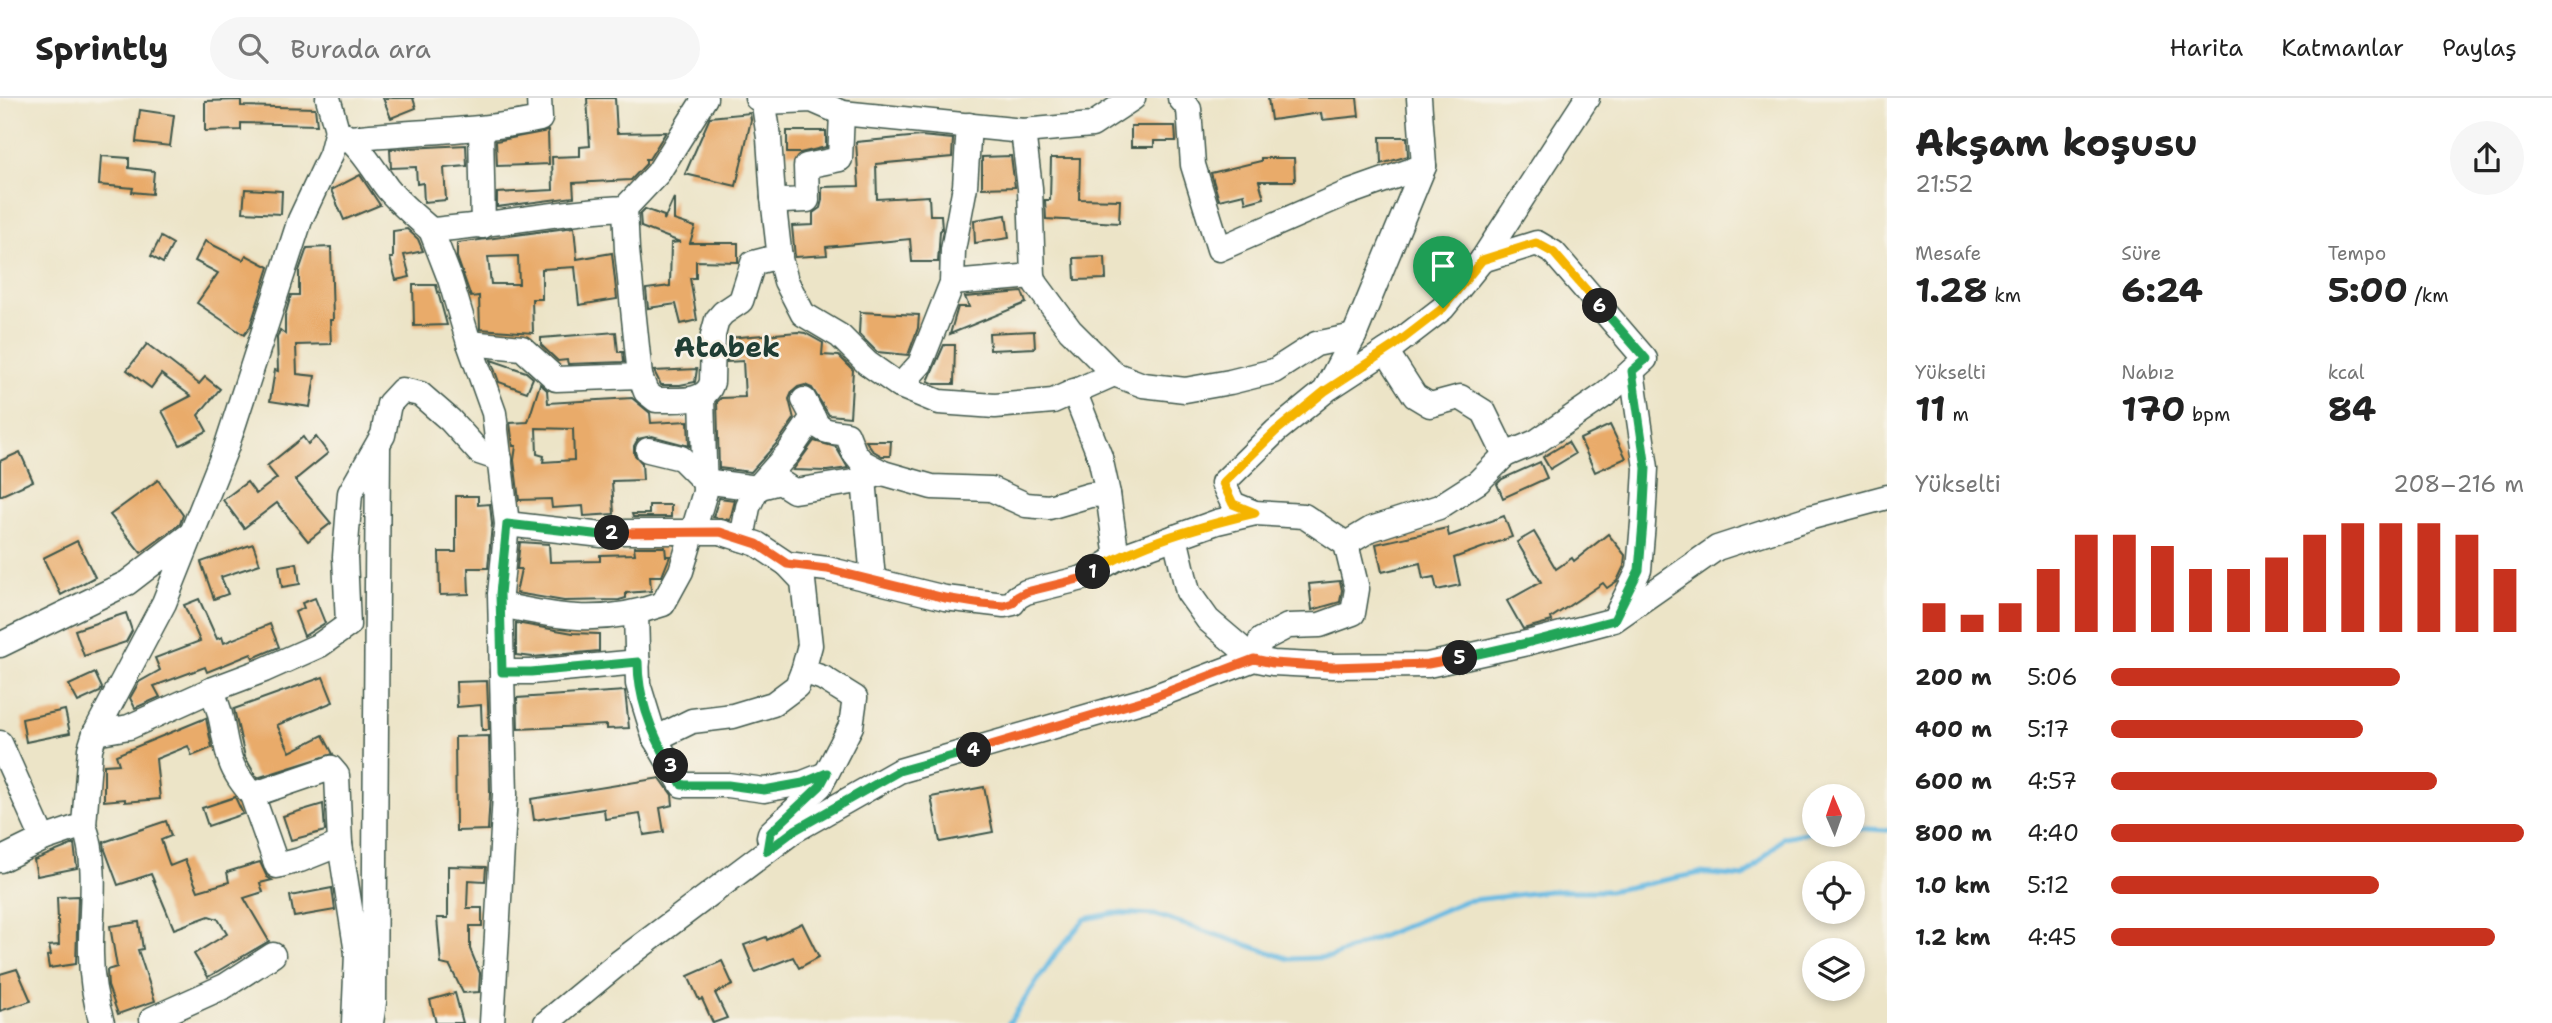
<!DOCTYPE html>
<html lang="tr">
<head>
<meta charset="utf-8">
<style>
	:root { --surface:#fff; --page:#f6f6f6; --text:#222; --muted:#767676; --line:#e0e0e0; --accent:#c8321e }
	body { margin:0; font-family:"Shantell Sans",sans-serif; background:var(--page); color:var(--text); height:100vh; display:flex; flex-direction:column; font-size:26px; white-space:nowrap }
	* { box-sizing:border-box; margin:0 }
	p { font-size:23px; color:var(--muted) }
	.icon { flex:none; width:38px; height:38px; fill:none; stroke:currentColor; stroke-width:2; stroke-linecap:round; stroke-linejoin:round }
	.map { position:relative; flex:1; overflow:hidden }
	.drawer { display:flex; flex-direction:column; background:var(--surface); width:665px }
	.drawer>* { flex:none }
	.needle { width:46px; rotate:358deg }
	.tools { position:absolute; left:1802px; top:686px; display:grid; gap:14px }
	.tools a { display:grid; place-items:center; width:63px; height:63px; border-radius:50%; background:var(--surface); box-shadow:0 4px 10px #0003; font-size:35px }
	.pin { position:absolute; display:grid; place-items:center; width:60px; height:60px; color:#fff; margin:-72px -30px; border-radius:50% 50% 50% 0; rotate:-45deg; box-shadow:0 0 7px #0007 }
	.pin .icon { rotate:45deg }
	.km { position:absolute; width:35px; height:35px; margin:-18px; border-radius:50%; background:#222; color:#fff; font-size:19px; line-height:35px; text-align:center }
	.round { display:grid; place-items:center; flex:none; width:74px; height:74px; border-radius:37px; background:var(--page) }
	.overview { display:flex; align-items:center; justify-content:space-between; height:119px; padding:0 28px }
	h1 { font-size:38px; font-weight:700; line-height:52px }
	.metrics { display:grid; grid-template-columns:repeat(3,1fr); gap:10px; height:119px; padding:7px 28px }
	.metrics div { display:grid; align-content:center }
	.metrics b { font-size:35px; font-weight:700 }
	.metrics small { font-size:19px; font-weight:400 }
	.metrics p { font-size:19px }
	.chart { height:196px; padding:14px 28px }
	.chart p { display:flex; justify-content:space-between }
	.chart svg { width:100%; height:126px; margin-top:7px; stroke:var(--accent); stroke-width:6 }
	ul { padding:0 28px; list-style:none; font-size:23px }
	li { display:grid; grid-template-columns:112px 84px 1fr; align-items:center; height:52px }
	li i { height:18px; border-radius:9px; background:var(--accent) }
	header { display:flex; align-items:center; gap:42px; box-sizing:border-box; height:98px; padding:0 35px; background:var(--surface); border-bottom:2px solid var(--line) }
	header strong { font-size:33px }
	nav { display:flex; gap:38px; margin-inline-start:auto; font-size:24px }
	.search { width:490px; height:63px; background:var(--page); display:flex; align-items:center; gap:18px; box-sizing:border-box; padding:0 24px; border-radius:38px; color:var(--muted); font-size:26px }
	main { display:flex; flex:1; min-height:0 }
	.map>svg:first-child { display:block }
	.lines { fill:none; stroke-linecap:round; stroke-linejoin:round }
	.stream { stroke:#66b9e2; stroke-width:5 }
	.building { fill:#e9ab6b; fill-rule:evenodd }
	.minor-casing { stroke:#3e564a; stroke-width:27 }
	.minor { stroke:#fff; stroke-width:24 }
	.split-1-casing { stroke:#fff; stroke-width:14 }
	.split-2-casing { stroke:#fff; stroke-width:14 }
	.split-3-casing { stroke:#fff; stroke-width:14 }
	.split-4-casing { stroke:#fff; stroke-width:14 }
	.split-5-casing { stroke:#fff; stroke-width:14 }
	.split-6-casing { stroke:#fff; stroke-width:14 }
	.split-7-casing { stroke:#fff; stroke-width:14 }
	.split-1 { stroke:#f5b400; stroke-width:9 }
	.split-2 { stroke:#f0652b; stroke-width:9 }
	.split-3 { stroke:#22a559; stroke-width:9 }
	.split-4 { stroke:#22a559; stroke-width:9 }
	.split-5 { stroke:#f0652b; stroke-width:9 }
	.split-6 { stroke:#22a559; stroke-width:9 }
	.split-7 { stroke:#f5b400; stroke-width:9 }
	.labels { text-anchor:middle; stroke-width:5; stroke-linejoin:round; paint-order:stroke }
	.quarter-label { font-size:28px; font-weight:bold; fill:#1f3d34; stroke:#f7f3e8 }
</style>
</head>
<body>
<header>
<strong>Sprintly</strong>
<div class="search"><svg class="icon" aria-label="search" viewBox="0 0 24 24"><circle cx="10" cy="10" r="6"/><path d="M15 15l6 6"/></svg>Burada ara</div>
<nav><a>Harita</a><a>Katmanlar</a><a>Paylaş</a></nav>
</header>
<main>
<div class="map">
<svg width="1887" height="925" viewBox="0 0 1887 925">
	<rect width="100%" height="100%" fill="#f7f3e8"/>
	<filter id="ink" filterUnits="userSpaceOnUse"><feTurbulence type="fractalNoise" baseFrequency=".0143" numOctaves="2"/><feDisplacementMap in="SourceGraphic" scale="14" xChannelSelector="R" yChannelSelector="G"/><feConvolveMatrix kernelMatrix="1 2 1 2 8 2 1 2 1" color-interpolation-filters="sRGB"/></filter>
	<filter id="wash" filterUnits="userSpaceOnUse"><feTurbulence type="fractalNoise" baseFrequency=".00686" numOctaves="4" result="noise"/><feDisplacementMap in="SourceGraphic" scale="28" xChannelSelector="R" yChannelSelector="G"/><feGaussianBlur stdDeviation="1.57" result="paint"/><feColorMatrix in="noise" values="0 0 0 0 0 0 0 0 0 0 0 0 0 0 0 0 0 1.4 0 .05"/><feComposite in="paint" operator="in"/></filter>
	<g filter="url(#wash)">
		<rect width="100%" height="100%" fill="#ece4c7"/>
		<g class="lines">
			<!-- stream -->
			<g class="stream">
				<path d="M1853,730L1887,732"/>
				<path d="M1009,925L1056,855L1085,821L1115,815L1156,817L1290,861L1332,859L1465,803L1549,793H1609L1700,775L1744,779L1784,739L1815,733"/>
			</g>
		</g>
		<g id="blocks">
			<!-- building -->
			<g class="building">
				<path d="M383,0H413L416,10L391,20Z"/>
				<path d="M587,0H615L617,35L666,34L649,61H646V66L631,82L573,85L574,99L497,109V95L553,92L552,59L580,58V49L590,48Z"/>
				<path d="M1268,0H1357L1359,18L1322,22L1321,15L1271,22Z"/>
				<path d="M241,2V8L315,10L317,27L241,25V32L205,33V3Z"/>
				<path d="M140,12L174,17L170,48L136,44Z"/>
				<path d="M750,15L751,22L736,88L685,76L710,19Z"/>
				<path d="M1131,28H1175L1176,43H1154V49H1131Z"/>
				<path d="M548,33L549,66L497,68L496,43Z"/>
				<path d="M787,33H826V49L800,55H787Z"/>
				<path d="M921,38L953,41L952,59L876,66L877,101L929,98L930,117H941L942,131L940,133L938,164H912L910,141L826,149L827,157L795,159L792,128L813,127V115L820,110L822,102V89L859,88L856,44Z"/>
				<path d="M1380,39H1407L1408,58L1381,66Z"/>
				<path d="M466,47L467,68L444,70L446,102L424,104L423,85L417,86L416,69L391,70L390,51Z"/>
				<path d="M101,58L129,60V70L154,73L152,96L132,94L133,90L99,87Z"/>
				<path d="M1011,58L1015,89L982,90V59Z"/>
				<path d="M1051,60H1080L1079,101L1120,102L1119,125L1046,121L1045,102H1050Z"/>
				<path d="M1261,60H1294L1295,83H1259L1264,100L1246,105L1244,96L1219,102L1211,75L1261,63Z"/>
				<path d="M360,77L380,107L344,122L331,92Z"/>
				<path d="M245,91L282,93L281,116L243,114Z"/>
				<path d="M674,100V122L695,129L690,145H738V164L696,163V180H690L697,222L681,226L676,206L648,210L646,191L670,188L671,145L680,144L641,129L640,116L645,111L664,118V122Z"/>
				<path d="M1006,117L1009,140L975,145L974,122Z"/>
				<path d="M574,129L577,161L612,155L617,201L579,207L575,169L542,171V201H532L533,235L480,231L479,198L471,199L457,159V145ZM518,158L519,186H491L488,159Z"/>
				<path d="M407,131L418,141L423,153L404,157L410,179L396,182L390,160H393V133Z"/>
				<path d="M161,139L173,146L163,165L151,158Z"/>
				<path d="M205,143L243,162L246,157L269,169L250,229L244,237L197,205L218,175L195,163Z"/>
				<path d="M331,149L333,222H330L331,246L296,247L297,276L315,278L310,309L270,303L275,272L278,273L277,240L280,232L285,236V218L291,197H299V173L307,150Z"/>
				<path d="M1105,159L1106,181L1075,182L1074,160Z"/>
				<path d="M413,187H436L447,227L414,228Z"/>
				<path d="M1022,194L1026,205L950,236L958,209H969L965,199Z"/>
				<path d="M860,214L919,217L918,230L908,257L877,254L859,236Z"/>
				<path d="M1034,233L1035,250L990,252L989,235Z"/>
				<path d="M616,234L618,254H623L624,264L568,266L567,262L558,263L541,247V240Z"/>
				<path d="M798,234L805,235L823,245L822,257L839,258L853,272L850,319L829,317L812,290L805,287L798,289L792,294L789,301L794,321L777,345L751,374L719,370L717,304L721,300L745,299L743,263L727,264L728,240Z"/>
				<path d="M147,246L199,286L205,279L220,291L198,317L207,333L180,347L162,313L191,298L161,276L151,290L127,272Z"/>
				<path d="M944,247H955L954,286H935L928,283Z"/>
				<path d="M491,262L526,274L533,280L527,294L499,284Z"/>
				<path d="M697,271L695,284L680,287H661L654,273Z"/>
				<path d="M540,286L547,292L548,305L632,300L650,315L651,325L688,323L689,348L652,338L638,341L634,348V356L642,365L643,382L612,383L614,416L584,418L583,408L552,410L551,401L519,402L514,362L516,348H513L510,325L528,324ZM536,330L573,331L574,362L543,364L544,358L537,356Z"/>
				<path d="M1610,327L1626,360L1595,374L1580,341Z"/>
				<path d="M303,339L308,346L316,339L328,355L295,382L331,425L308,443L277,405L244,430L223,402L247,384L256,396L277,380L267,368Z"/>
				<path d="M814,343L836,349L848,370L827,373L793,372Z"/>
				<path d="M866,343H891L890,358H882L872,352Z"/>
				<path d="M1568,344L1575,356L1550,371L1543,359Z"/>
				<path d="M20,354L33,383L0,398V363Z"/>
				<path d="M1540,364L1547,380L1503,400L1497,386L1502,381Z"/>
				<path d="M158,382L183,417L180,426L141,455L110,417Z"/>
				<path d="M456,398H478V407L490,406L492,426L488,470H468L469,496L440,497L439,454H456Z"/>
				<path d="M719,400L735,402L730,422L713,419Z"/>
				<path d="M649,407H671V419H633L632,416H649Z"/>
				<path d="M1504,418L1512,439L1454,460L1460,487L1437,492L1434,479L1423,481L1420,465L1382,474L1376,446L1447,430L1449,438Z"/>
				<path d="M1534,434L1556,471L1572,460L1574,463L1608,436L1625,457L1624,468L1617,483L1607,490L1603,485L1551,520L1552,523L1523,531L1507,503L1541,484L1517,444Z"/>
				<path d="M77,443L95,479L61,497L43,460Z"/>
				<path d="M520,444L549,446L550,464L600,463V457L635,456L634,449H665L666,458H670L662,478H650L651,493L626,495V500L619,502L564,503L516,495L521,471H517Z"/>
				<path d="M253,446L260,466L221,479L228,496L214,501L201,464Z"/>
				<path d="M297,465L300,486L282,489L279,468Z"/>
				<path d="M1340,483L1342,492L1340,504L1312,512L1309,486Z"/>
				<path d="M315,500L325,525L304,538L295,514L304,510L302,505Z"/>
				<path d="M199,501L217,541L222,539L224,545L270,526L279,549L253,560L251,556L207,574L205,569L154,588L160,599L135,610L130,600L139,584L160,572L155,560L200,543L184,507Z"/>
				<path d="M126,515L132,533L126,544L84,558L75,532Z"/>
				<path d="M516,525L573,535L599,536V553L533,559L516,557Z"/>
				<path d="M95,575L102,590L100,594L78,604L69,587Z"/>
				<path d="M323,579L333,604L277,627L290,654L323,637L333,656L257,680L245,659L234,611Z"/>
				<path d="M487,583L489,632H482L481,607L457,609L456,584Z"/>
				<path d="M625,593L629,630L607,631V627L518,631L517,600Z"/>
				<path d="M65,612L70,635L26,644L22,621Z"/>
				<path d="M206,620L212,650L192,658L188,648L156,661L160,701L125,704V701L104,703V667L119,666L116,657Z"/>
				<path d="M489,638L490,696L488,732L456,733L455,639Z"/>
				<path d="M660,680L672,697L673,707L660,710L664,734L644,737L640,716L605,721L604,711L534,722L531,701Z"/>
				<path d="M984,689L993,734L940,744L931,699Z"/>
				<path d="M235,699L243,716L208,728L202,710Z"/>
				<path d="M323,706L325,733L291,742L283,718Z"/>
				<path d="M166,723L171,738L161,742L170,768L185,762L198,793L229,784L227,774L260,764L267,779L272,782L260,785L263,794L244,800L269,843L208,879L194,856L227,836L218,821L209,818L174,831L151,776L118,787L105,752L104,744Z"/>
				<path d="M74,746L77,770L37,778L34,762Z"/>
				<path d="M448,768L486,769L485,783L468,782L467,810H482V828H470V851L480,875L479,894L463,895L450,868L441,866L437,820H448Z"/>
				<path d="M332,790L335,812L294,819L290,798Z"/>
				<path d="M78,798L76,866L49,870L47,858L51,857L49,848L59,847L57,799Z"/>
				<path d="M139,824L143,851L138,852L155,903L118,916L108,888L107,872L117,869L110,828Z"/>
				<path d="M802,825L819,859L799,870L793,859L755,874L744,847L766,839L767,842Z"/>
				<path d="M722,863L733,887L715,895L727,920L713,925L702,901L699,902L688,878Z"/>
				<path d="M17,871L31,903L0,913V876Z"/>
				<path d="M455,895L463,925H436L430,902Z"/>
			</g>
		</g>
	</g>
	<g filter="url(#ink)">
		<use href="#blocks" fill-opacity="0" stroke="#3e564a" stroke-width="2"/>
		<g class="lines">
			<!-- minor casing -->
			<g class="minor-casing">
				<g id="minor">
					<path d="M328,0L337,32C360,47 371,68 387,90C400,106 416,119 431,132C496,127 560,113 625,110L658,75L705,0"/>
					<path d="M757,0L764,4L812,2L842,15L1023,33L1092,27L1133,0"/>
					<path d="M763,0L769,40L773,100L780,161L786,183L803,216L840,238L867,265L900,288L939,304L995,308L1053,303L1114,276"/>
					<path d="M1180,0L1189,11L1193,67L1219,151L1345,96L1424,68"/>
					<path d="M481,32L483,128"/>
					<path d="M1023,33L1030,90L1033,178L1036,186L1070,232L1114,276L1143,287L1185,292L1230,284L1274,273L1316,246L1354,238"/>
					<path d="M350,40C414,33 477,34 540,21L539,0"/>
					<path d="M773,100L783,103L807,102L806,68L840,61L842,15"/>
					<path d="M431,132L450,181L469,245L494,315L507,426L500,496L505,696L492,925"/>
					<path d="M952,185L1033,178"/>
					<path d="M469,245L522,250L556,281L640,278L627,152L625,110"/>
					<path d="M1386,253L1415,298L1430,307L1460,299L1484,314L1505,357"/>
					<path d="M640,278L646,294L656,302C675,301 706,307 712,284L713,237L717,222L723,215L741,203L753,165L780,158"/>
					<path d="M900,288L920,266L952,185L953,152L965,88L969,27"/>
					<path d="M1329,290L1395,247L1443,210L1482,162L1587,0"/>
					<path d="M1074,293L1100,359L1108,396"/>
					<path d="M813,319C820,336 831,333 847,336L854,354L862,364L883,375L932,389L991,391L1026,407L1049,409L1090,397L1108,396L1117,460"/>
					<path d="M648,352L681,360L704,383L757,390L780,384L794,393L853,384L883,375"/>
					<path d="M864,381L873,481"/>
					<path d="M507,426L602,437L617,434H720L757,446L787,466L827,471L945,500L1004,507L1013,505L1017,499L1026,494L1083,480L1117,460L1217,424L1255,415"/>
					<path d="M1175,439L1188,494L1208,522L1254,561L1261,542L1288,528L1320,527L1353,515L1357,491L1346,446L1304,418L1255,415L1233,406L1223,385L1276,333L1325,293L1354,238L1424,68L1419,0"/>
					<path d="M742,441L748,409L757,390L789,354L813,319L804,302"/>
					<path d="M1346,446L1371,431L1439,409L1478,384L1505,357L1536,344L1606,296L1645,261L1554,155L1537,145L1482,162"/>
					<path d="M501,507C561,520 603,527 663,506L681,473L705,394L702,300"/>
					<path d="M636,515L638,586L655,641L682,687H728L764,692L803,685L826,676"/>
					<path d="M1616,518L1639,472L1643,425L1646,370L1632,273"/>
					<path d="M0,547L127,485L192,435"/>
					<path d="M502,574H531L638,564"/>
					<path d="M211,592C224,617 222,639 231,664C235,676 244,687 252,697L331,670L337,677L340,746L357,855L354,925"/>
					<path d="M95,635L164,505L226,350L300,122L331,56L337,32"/>
					<path d="M655,641L692,623L733,618L773,606L797,588L803,573"/>
					<path d="M0,645L43,741"/>
					<path d="M252,697L277,768L300,762L340,746"/>
					<path d="M769,739L770,735L820,688L851,628L855,600L823,580L803,573L810,547L803,483L787,466"/>
					<path d="M0,762L43,741L84,727"/>
					<path d="M102,925C95,902 91,880 91,856C90,813 99,768 84,727L90,651L95,635L129,629L211,592L264,572L320,547L348,527L345,459L350,395L383,337L389,306L402,292L420,296L450,322L479,354L500,361"/>
					<path d="M153,925L152,921L225,888L273,857"/>
					<path d="M371,925L374,904L378,350"/>
					<path d="M546,925L621,863L795,732L899,673L1148,601L1254,561L1273,565L1332,568L1428,567L1527,545L1614,522L1717,450L1812,419L1887,399"/>
				</g>
			</g>
			<!-- minor -->
			<use href="#minor" class="minor"/>
		</g>
	</g>
	<g class="lines" filter="url(#ink)">
		<!-- split-1 casing -->
		<g class="split-1-casing">
			<path id="split-1" d="M1093,474C1141,444 1201,428 1255,415L1233,406L1223,385L1276,333L1325,293L1395,247L1443,210"/>
		</g>
		<!-- split-2 casing -->
		<g class="split-2-casing">
			<path id="split-2" d="M612,435L720,434L757,446L787,466L827,471L945,500L982,506L1004,508L1013,505L1017,499L1026,494L1083,480L1093,474"/>
		</g>
		<!-- split-3 casing -->
		<g class="split-3-casing">
			<path id="split-3" d="M612,435L602,437L507,426L500,496L502,574H531L638,564C638,601 652,636 671,668"/>
		</g>
		<!-- split-4 casing -->
		<g class="split-4-casing">
			<path id="split-4" d="M671,668L682,687H728L764,692L803,685L827,675L820,688L770,735L767,753L795,732L899,673L974,652"/>
		</g>
		<!-- split-5 casing -->
		<g class="split-5-casing">
			<path id="split-5" d="M974,652L1148,601L1254,561L1273,565L1332,569L1428,566L1460,560"/>
		</g>
		<!-- split-6 casing -->
		<g class="split-6-casing">
			<path id="split-6" d="M1460,560L1527,545L1614,522L1639,472L1643,425L1646,370L1632,273L1646,261L1600,208"/>
		</g>
		<!-- split-7 casing -->
		<g class="split-7-casing">
			<path id="split-7" d="M1443,210L1482,162L1536,145L1554,155L1600,208"/>
		</g>
		<!-- split-1 -->
		<use href="#split-1" class="split-1"/>
		<!-- split-2 -->
		<use href="#split-2" class="split-2"/>
		<!-- split-3 -->
		<use href="#split-3" class="split-3"/>
		<!-- split-4 -->
		<use href="#split-4" class="split-4"/>
		<!-- split-5 -->
		<use href="#split-5" class="split-5"/>
		<!-- split-6 -->
		<use href="#split-6" class="split-6"/>
		<!-- split-7 -->
		<use href="#split-7" class="split-7"/>
	</g>
	<g class="labels">
		<!-- quarter labels -->
		<g class="quarter-label">
			<text x="727" y="259">Atabek</text>
		</g>
	</g>
</svg>
<div class="tools">
<a><svg class="needle" viewBox="-14 -14 28 28"><path d="M0-13l5 13h-10z" fill="#e53935"/><path d="M0 13l5-13h-10z" fill="#767676"/></svg></a>
<a><svg class="icon" aria-label="locate" viewBox="0 0 24 24"><circle cx="12" cy="12" r="6"/><path d="M12 2v4M12 18v4M2 12h4M18 12h4"/></svg></a>
<a><svg class="icon" aria-label="layers" viewBox="0 0 24 24"><path d="M12 4l9 5-9 5-9-5zM3 14l9 5 9-5"/></svg></a>
</div>
<div class="pin" style="left:1443px;top:210px;background:#1e9e55"><svg class="icon" aria-label="arrive" viewBox="0 0 24 24"><path d="M6 21V4h12l-3 4 3 4H6"/></svg></div>
<b class="km" style="left:1093px;top:474px">1</b>
<b class="km" style="left:612px;top:435px">2</b>
<b class="km" style="left:671px;top:668px">3</b>
<b class="km" style="left:974px;top:652px">4</b>
<b class="km" style="left:1460px;top:560px">5</b>
<b class="km" style="left:1600px;top:208px">6</b>
</div>
<section class="drawer">
<div class="overview"><div><h1>Akşam koşusu</h1><p>21:52</p></div><a class="round"><svg class="icon" aria-label="share" viewBox="0 0 24 24"><path d="M12 15V3M7 8l5-5 5 5M5 13v7h14v-7"/></svg></a></div>
<div class="metrics">
<div><p>Mesafe</p><b>1.28<small> km</small></b></div>
<div><p>Süre</p><b>6:24</b></div>
<div><p>Tempo</p><b>5:00<small> /km</small></b></div>
</div>
<div class="metrics">
<div><p>Yükselti</p><b>11<small> m</small></b></div>
<div><p>Nabız</p><b>170<small> bpm</small></b></div>
<div><p>kcal</p><b>84</b></div>
</div>
<div class="chart"><p><span>Yükselti</span>208–216 m</p>
<svg viewBox="0 0 160 44" preserveAspectRatio="none"><path d="M5 44V34M15 44V38M25 44V34M35 44V22M45 44V10M55 44V10M65 44V14M75 44V22M85 44V22M95 44V18M105 44V10M115 44V6M125 44V6M135 44V6M145 44V10M155 44V22"/></svg>
</div>
<ul>
<li><b>200 m</b>5:06<i style="width:70%"></i></li>
<li><b>400 m</b>5:17<i style="width:61%"></i></li>
<li><b>600 m</b>4:57<i style="width:79%"></i></li>
<li><b>800 m</b>4:40<i style="width:100%"></i></li>
<li><b>1.0 km</b>5:12<i style="width:65%"></i></li>
<li><b>1.2 km</b>4:45<i style="width:93%"></i></li>
</ul>
</section>
</main>
</body>
</html>
